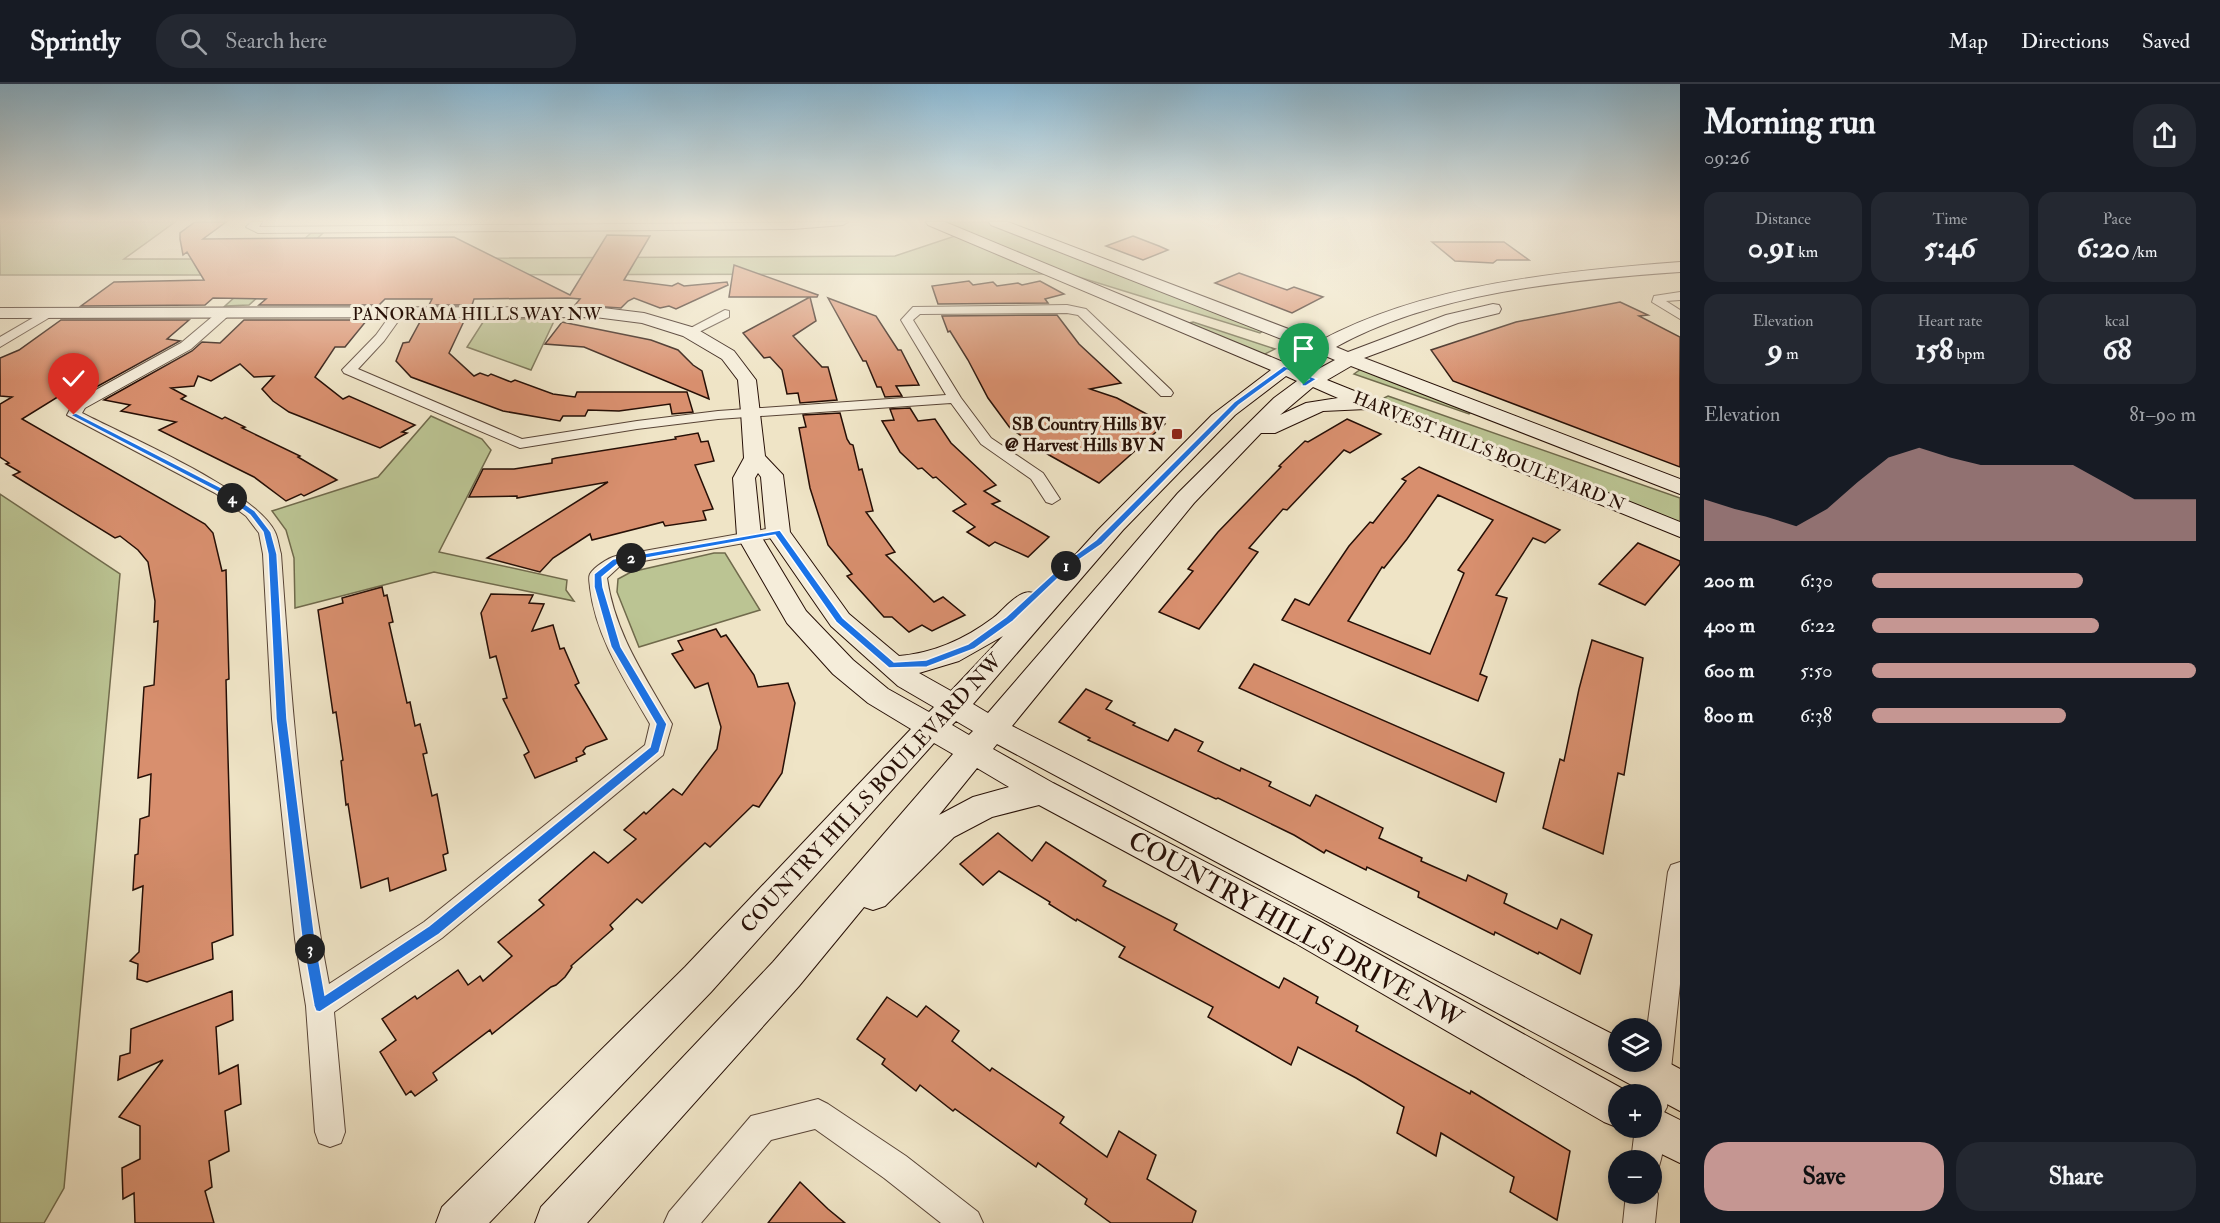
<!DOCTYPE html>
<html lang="en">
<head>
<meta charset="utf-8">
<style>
	:root { --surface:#171b24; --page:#242831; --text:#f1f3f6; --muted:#9ea1a6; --line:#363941; --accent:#c59692 }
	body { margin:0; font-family:"IM FELL Double Pica",serif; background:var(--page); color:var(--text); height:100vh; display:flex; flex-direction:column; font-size:22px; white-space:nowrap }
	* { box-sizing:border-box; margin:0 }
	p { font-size:20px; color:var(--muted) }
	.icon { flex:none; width:33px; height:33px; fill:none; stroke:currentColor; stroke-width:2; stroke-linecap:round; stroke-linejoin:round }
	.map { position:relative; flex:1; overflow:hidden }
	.sheet { display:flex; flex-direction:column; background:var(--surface); width:540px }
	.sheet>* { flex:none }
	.fabs { position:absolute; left:1608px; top:934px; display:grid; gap:12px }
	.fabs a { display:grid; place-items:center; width:54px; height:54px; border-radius:50%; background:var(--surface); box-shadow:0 3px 9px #0003; font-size:30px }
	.pin { position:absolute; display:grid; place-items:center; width:51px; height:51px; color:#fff; margin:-62px -26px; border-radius:50% 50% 50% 0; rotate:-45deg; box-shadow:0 0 6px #0007 }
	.pin .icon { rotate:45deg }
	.km { position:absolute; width:30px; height:30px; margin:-15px; border-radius:50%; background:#222; color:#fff; font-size:16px; line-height:30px; text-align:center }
	.round { display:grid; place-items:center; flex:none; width:63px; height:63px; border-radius:24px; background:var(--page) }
	.summary { display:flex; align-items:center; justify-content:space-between; height:102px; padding:0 24px }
	h1 { font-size:33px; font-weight:700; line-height:45px }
	.stats { display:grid; grid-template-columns:repeat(3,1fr); gap:9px; height:102px; padding:6px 24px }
	.stats div { display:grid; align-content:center; border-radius:15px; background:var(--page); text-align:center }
	.stats b { font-size:30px; font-weight:700 }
	.stats small { font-size:16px; font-weight:400 }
	.stats p { font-size:16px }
	.chart { height:168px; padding:12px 24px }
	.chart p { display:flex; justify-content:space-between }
	.chart svg { width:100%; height:108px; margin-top:6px; fill:var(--accent); opacity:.7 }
	.primary-button { display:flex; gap:12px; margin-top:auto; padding:12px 24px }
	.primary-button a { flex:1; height:69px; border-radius:24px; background:var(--accent); color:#111; font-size:24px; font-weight:700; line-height:69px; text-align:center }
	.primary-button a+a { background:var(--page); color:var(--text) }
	ul { padding:0 24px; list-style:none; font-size:20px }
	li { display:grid; grid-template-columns:96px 72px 1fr; align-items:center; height:45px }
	li i { height:15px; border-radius:8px; background:var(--accent) }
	header { display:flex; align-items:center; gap:36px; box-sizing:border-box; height:84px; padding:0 30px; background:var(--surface); border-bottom:2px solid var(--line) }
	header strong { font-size:28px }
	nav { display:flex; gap:33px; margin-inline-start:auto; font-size:21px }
	.search { width:420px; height:54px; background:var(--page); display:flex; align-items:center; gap:15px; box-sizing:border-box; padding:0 21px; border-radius:24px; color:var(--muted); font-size:22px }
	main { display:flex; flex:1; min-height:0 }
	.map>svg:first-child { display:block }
	.green { fill:#bbc493; stroke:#706a4c; stroke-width:1.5 }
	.building { fill:#d88f6e; stroke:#260f06; stroke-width:1.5; fill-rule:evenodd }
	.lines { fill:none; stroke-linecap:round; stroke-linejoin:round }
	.street-casing { stroke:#584436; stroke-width:2 }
	.secondary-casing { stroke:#260f06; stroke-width:2 }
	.street { fill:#f5edda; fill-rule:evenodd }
	.secondary { fill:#f5edda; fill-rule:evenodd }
	.route { fill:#1a73e8; stroke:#fff; stroke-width:1.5 }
	.poi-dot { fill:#8f2418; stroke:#f5edda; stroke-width:2 }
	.labels { text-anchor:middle; stroke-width:6; stroke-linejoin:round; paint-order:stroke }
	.far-street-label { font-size:18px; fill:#260f06; stroke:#f5edda }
	.far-poi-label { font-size:18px; font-weight:bold; fill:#260f06; stroke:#f5edda; text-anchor:end }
	.street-label { font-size:21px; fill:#260f06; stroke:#f5edda }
	.near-street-label { font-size:26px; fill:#260f06; stroke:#f5edda }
</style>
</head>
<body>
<header>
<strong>Sprintly</strong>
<div class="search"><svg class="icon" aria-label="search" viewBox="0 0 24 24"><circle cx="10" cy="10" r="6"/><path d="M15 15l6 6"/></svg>Search here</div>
<nav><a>Map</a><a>Directions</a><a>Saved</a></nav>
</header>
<main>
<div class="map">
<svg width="1680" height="1139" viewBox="0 0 1680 1139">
	<rect width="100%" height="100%" fill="#efe4c6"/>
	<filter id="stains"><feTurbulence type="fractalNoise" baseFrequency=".00333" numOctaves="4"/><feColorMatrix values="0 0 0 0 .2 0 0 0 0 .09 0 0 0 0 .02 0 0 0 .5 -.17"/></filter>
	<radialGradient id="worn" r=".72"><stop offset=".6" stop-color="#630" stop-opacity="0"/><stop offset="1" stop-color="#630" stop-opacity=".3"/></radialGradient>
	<!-- green -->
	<g class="green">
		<path d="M0,138H175L124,175H282L311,149H323L296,175L895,172L955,152L1044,190L282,191L249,221L225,222L259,191H0Z"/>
		<path d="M941,138H988L1263,247L1260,249L1056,186Z"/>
		<path d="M485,235H555L531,286L467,263Z"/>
		<path d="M1193,238L1275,265L1263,271L1189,239Z"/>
		<path d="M1361,285L1471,328L1469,330L1354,290Z"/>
		<path d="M1388,312L1680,414V440L1380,316Z"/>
		<path d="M431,332L482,355L491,366L439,468L567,496L566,506L574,517L434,488L295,524L294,474L286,446L272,427L378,393Z"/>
		<path d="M0,410L120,490L64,1104L44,1139H0Z"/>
		<path d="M714,469H725L760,526L639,563L617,508L618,495L631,488Z"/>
	</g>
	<!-- building -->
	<g class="building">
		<path d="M195,138H226L203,155L454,153L570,211L607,151L650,152L624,196L672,202L678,199L684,202L727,198L728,201L676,225L669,222L660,224L634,214L628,217L621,224L575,221L580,215L568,214L474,215L472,221H429L432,215H385L379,221H259L266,215L213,214L205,221L81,222L114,198L204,196L187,168L183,171L180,155V149Z"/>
		<path d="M1133,152L1159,162L1168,166L1143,176L1106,162Z"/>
		<path d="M1432,158H1504L1529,176H1497L1493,179L1455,177Z"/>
		<path d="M734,181L818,211L817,213H810L816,237L793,252L822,283H828L837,316L800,319L798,309L787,310L782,286L770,273L764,274L743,249L810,213H729Z"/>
		<path d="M1239,189L1287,206L1294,203L1323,213L1292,229L1215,199Z"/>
		<path d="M969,197L973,201L993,198L997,202L1018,199L1022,201L1040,197L1064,210L1045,215L1048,219L938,220L932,202Z"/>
		<path d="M828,214L876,232L898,266H901L919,301L896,302L902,312L885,313L881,303H877L866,277H863Z"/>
		<path d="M1620,218L1648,231L1639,232L1680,253V383L1453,297L1431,266L1516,238Z"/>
		<path d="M1057,231L1079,260L1121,299L1090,305L1117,314L1165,340L1099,399L1049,371L1010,344L988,314L968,276L950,247L948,248L942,232Z"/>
		<path d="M465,235L449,269L474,292L480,289L488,292L491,290L511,298L515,296L553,310L575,313L577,308H687L693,328L672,330L670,320L619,327L588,326L585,332H563L560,337L503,327L411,293L396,277L403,259L409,258L421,236Z"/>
		<path d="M61,236H189L167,255L180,257L80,312L64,309L22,335L205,440L213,449L222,487L226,486L229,595L226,596L227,638L233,851L212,859L213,875L147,898L137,895L138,880L130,877L139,868L143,802L133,806L135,771L138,770L140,735L149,732L151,690L138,694L144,603L154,601L158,537L154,538L155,517L148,478L138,466L120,452L115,454L13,391L20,388L6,380L9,379L0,373V320L12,313L0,312V274L19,266Z"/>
		<path d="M244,236H367L345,263H335L315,293L343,315L349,312L415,341L402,348L407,349L380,364L289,328L273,317L262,305L274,292L254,293L240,280L211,297L198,292L194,302L171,304L186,312L181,315L222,335L225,333L245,343L242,344L300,372L298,373L337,396L304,412L301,410L286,417L254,393L159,346L176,338L121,327L130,321L104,316L192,267L202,258L220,259Z"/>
		<path d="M562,238L651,256L678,266L693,281L702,287L709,315L584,263L545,260Z"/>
		<path d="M910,324L918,337L935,335L951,359L996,401L984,407L1000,417L992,420L1049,453L1028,473L995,458L989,462L967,448L975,443L953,427L966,420L936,393L933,394L922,384L918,385L900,368L882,337L894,336L890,325Z"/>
		<path d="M840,329L847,355L850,360L853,361L859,386L862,385L873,427L866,428L895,468L886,471L934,518L943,513L965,531L932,547L922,541L909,548L892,533H884L847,492L852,490L828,461L810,404L799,344L806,343L803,331Z"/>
		<path d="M1347,335L1381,350L1350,369L1344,366L1287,426L1283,425L1249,464L1258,468L1199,545L1159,528L1193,487L1188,485L1218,448L1281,383L1279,382L1305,357L1308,358Z"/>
		<path d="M698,349L701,358L708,357L714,377L695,381L713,425L703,427L706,436L665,442L663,438L592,456L590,450L553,474L540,488L487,474L608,398L517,414V412L469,413L483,385H514L552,379V375L556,374L676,355L675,353Z"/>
		<path d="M1419,383L1560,446L1545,459L1533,454L1496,511L1507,514L1480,590L1487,593L1478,617L1282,536L1295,515L1309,521L1349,462L1370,438L1373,439L1406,397L1402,395ZM1438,411L1493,436L1458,486L1464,489L1430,570L1348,537L1382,483L1384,484L1407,455Z"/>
		<path d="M1638,459L1680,477V480L1645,521L1599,500Z"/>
		<path d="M382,503L384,512L387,511L393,538L389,539L407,619L410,618L415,642L420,640L427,669L423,670L432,712L437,710L448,769L443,771L446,786L390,807L388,794L361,804L348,720L346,721L341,677L343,676L336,628L333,629L318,526L343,519L342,514Z"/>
		<path d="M491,510L533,511L529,519L544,520L532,547L553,541L560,565L564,564L579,599L575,601L607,655L586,663L583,667L585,670L576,674L577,677L535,694L524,671L529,668L503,615L507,614L496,572L490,574L481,529Z"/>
		<path d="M716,545L721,553L726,551L754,591L758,603L788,599L795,619L782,689L759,723L753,721L710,763L705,759L642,819L637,815L610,841L613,845L571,882L572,883L565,893L556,901L551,903L492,950L490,946L433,989L437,996L415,1012L411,1007L406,1011L380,968L396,956L382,935L415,912L417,915L458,886L468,901L480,892L483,897L512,872L498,858L544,821L539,816L594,768L608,779L636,755L624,746L644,728L646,730L673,705L682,711L717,665L721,643L708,599L695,604L672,570L683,566L678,557Z"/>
		<path d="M1592,556L1643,574L1624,691L1618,689L1603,770L1543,744L1560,675L1564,677L1579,605Z"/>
		<path d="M1254,580L1504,689L1496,718L1239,604Z"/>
		<path d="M1086,605L1112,617L1106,625L1135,639L1133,641L1168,657L1175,645L1203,658L1198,667L1240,687L1241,684L1271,698L1269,702L1310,722L1316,711L1383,744L1379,754L1422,774L1421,777L1466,797L1468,791L1507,810L1504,819L1557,845L1561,835L1592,851L1580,890L1539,868L1538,870L1495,848L1494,851L1418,813L1419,808L1367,783L1366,786L1326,766L1324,769L1294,751L1218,714L1216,715L1088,656L1090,654L1059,638Z"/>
		<path d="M998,749L1032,777L1046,758L1106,797L1103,802L1177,840L1174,846L1279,904L1284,894L1318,913L1316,919L1358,942L1356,947L1470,1010L1471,1007L1570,1067L1557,1136L1510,1108L1514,1093L1441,1049L1436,1072L1397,1049L1404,1023L1356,994L1298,963L1291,981L1248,956L1208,933L1213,923L1119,873L1125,863L1077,835L1076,837L1049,820L1050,818L999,787L983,801L960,780Z"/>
		<path d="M232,907L233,936L216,943L219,990L238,981L241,1020L225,1027L229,1067L209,1077L212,1103L205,1107L214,1139H135L134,1109L123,1115L122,1084L140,1075V1042L119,1033L163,976L118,996L120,972L130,969L131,945Z"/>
		<path d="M887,913L917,933L926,922L959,947L952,957L990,987L992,984L1064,1033L1060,1039L1107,1073L1119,1047L1156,1071L1147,1095L1196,1127L1192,1139H1111L1085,1120L1087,1115L1038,1079L1036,1083L955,1025L953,1027L920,1001L916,1007L882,980L885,975L857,955Z"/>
		<path d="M800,1098L828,1125L845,1139H768Z"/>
	</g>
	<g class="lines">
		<!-- street casing -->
		<g class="street-casing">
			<g id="street">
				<path d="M251,138H262L259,143L848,138L843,141L793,145L258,149L246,143Z"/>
				<path d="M1680,208V216L1666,217L1680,226V235L1652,218L1654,212Z"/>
				<path d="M1067,221L1086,225L1171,306L1173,309L1171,312H1161L1078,231L1067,229L920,230L913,236L961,314L991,354L1043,389L1060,415L1052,420L1046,418L1031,395L981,360L951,319L718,335L637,345L520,364L344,289L342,286L376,251L394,226H402L404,229L384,257L358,285L522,355L637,337L718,327L946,311L901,236L913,223Z"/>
				<path d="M48,225L52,226V232L0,263V253Z"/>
				<path d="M223,226L227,227V233L191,265L85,324L82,329C126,352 256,407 275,448C278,454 279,463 281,470C291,614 302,758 329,900L424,838L645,661L650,640C626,598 596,554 590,504C590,500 588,494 590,490C594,483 608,474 616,472L778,443L784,444L786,448L784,452L778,453L621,481L607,494C615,550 645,592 672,640L663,671L442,854L334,928L345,1048L341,1059L330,1063L319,1059L315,1048L306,922L295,855L272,635L263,470L259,449L246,432L215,409L67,331L74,318L181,259L219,227Z"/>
				<path d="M725,226L729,227V233L693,251L689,252L683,248Z"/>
				<path d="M1680,778V900L1667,1023L1661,1034C1667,1050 1663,1072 1657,1088L1652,1090V1077H1631L1635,1044H1652V1011H1639L1643,978H1652V945H1647L1668,788L1671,781Z"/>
				<path d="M818,1015L828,1020L906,1072L978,1128L983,1139H941L884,1094L815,1045L771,1056L701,1139H664L669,1128L751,1032Z"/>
				<path d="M1652,1098L1658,1110L1655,1139H1623L1626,1110H1652Z"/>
			</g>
		</g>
		<!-- secondary casing -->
		<g class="secondary-casing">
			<g id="secondary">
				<path d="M926,138H945L1283,278L1307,265L991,141L989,138H1008L1320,257C1425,200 1563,187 1680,178V188C1568,196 1435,208 1336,263L1348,268L1446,231L1493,220L1499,221L1501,225L1499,229L1458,239L1364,274L1680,395V410L1351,282L1327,296L1680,438V453L1366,325L1323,327L1275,349H1261L1194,419L1012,642L1618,953V978H1652V970L1680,985V1027L997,660L993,665L1053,699L1319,837L1632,1010L1618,1011L1619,1044L1604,1038L1295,859L1039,721L992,733L954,753L885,822L873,826L864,823L799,902L587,1139H535L541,1123L773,878L953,670L934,659L711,908L489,1139H436L442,1123L685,883L911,645L868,619L833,590L787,539L737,452L733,394L744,374L741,328L738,296L722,275L683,252L642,239L595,233L0,234V224L595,223L644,229L695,244L734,267L756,296L765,372L783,391L790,448L849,530L899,572C934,569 965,555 993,534C1002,527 1011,515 1022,510C1028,507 1033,508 1039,511L1098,446L1212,331L1271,286L928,141ZM1323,271L1335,276L1311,289L1299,284ZM1286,292L1297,297L1274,314L1178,409L988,629L973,620L1123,446L1235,331ZM1313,303L1338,314L1306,319L1280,331ZM758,389L761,393L766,448L831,542L898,602L934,623L929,628L888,605L853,576L806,527L761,452L755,394ZM1003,552L951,607L919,589L959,577ZM956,637L973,647L969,651L952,641ZM977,684L1009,703L973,713L939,731Z"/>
				<path d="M1652,1022L1680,1036V1079L1637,1058L1632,1044H1652Z"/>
			</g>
		</g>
		<!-- street -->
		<use href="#street" class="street"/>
		<!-- secondary -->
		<use href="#secondary" class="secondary"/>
	</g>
	<!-- sky -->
	<linearGradient id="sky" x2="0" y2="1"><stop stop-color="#89b8d4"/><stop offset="0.46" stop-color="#f8f3e5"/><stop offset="1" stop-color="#f8f3e5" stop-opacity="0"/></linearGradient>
	<rect width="1680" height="297" fill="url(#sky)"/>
	<!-- route -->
	<path class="route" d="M1284,282L1317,295L1306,302H1302V299L1309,295L1287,286L1239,321L1102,460L1073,480L1013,537L974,565L927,583L889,584L836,538L775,451L619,479L602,493L603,503L621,563L667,640L659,668L438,851L320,928L316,927L314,922L302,855L276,635L268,470L263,448L250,431L218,408L70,331L76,329L224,405L255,427L271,448L277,470L287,635L315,855L325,911L429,842L650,663L656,640L611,563L594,503V490L613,475L780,446L843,534L894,578L926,576L968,560L1006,533L1067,477L1096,456L1234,318Z"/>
	<!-- markers -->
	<rect class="poi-dot" x="1171" y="344" width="12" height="12" rx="3"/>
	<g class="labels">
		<!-- far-street labels -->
		<g class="far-street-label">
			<text x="477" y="236">PANORAMA HILLS WAY NW</text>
			<text transform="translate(1489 367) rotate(22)" y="6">HARVEST HILLS BOULEVARD N</text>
		</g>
		<!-- far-poi labels -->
		<g class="far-poi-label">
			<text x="1165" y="346">SB Country Hills BV<tspan x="1165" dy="21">@ Harvest Hills BV N</tspan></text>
		</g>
		<!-- street labels -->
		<g class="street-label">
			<text transform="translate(871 709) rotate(-47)" y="7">COUNTRY HILLS BOULEVARD NW</text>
		</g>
		<!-- near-street labels -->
		<g class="near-street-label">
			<text transform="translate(1296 845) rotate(29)" y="9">COUNTRY HILLS DRIVE NW</text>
		</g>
	</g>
	<rect width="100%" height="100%" filter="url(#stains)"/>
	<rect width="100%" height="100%" fill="url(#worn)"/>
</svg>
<div class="fabs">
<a><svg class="icon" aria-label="layers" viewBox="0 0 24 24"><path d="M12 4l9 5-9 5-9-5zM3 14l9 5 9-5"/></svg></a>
<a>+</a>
<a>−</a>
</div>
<div class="pin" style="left:1304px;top:301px;background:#1e9e55"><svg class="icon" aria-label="arrive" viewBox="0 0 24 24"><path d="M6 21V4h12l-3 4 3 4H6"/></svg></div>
<div class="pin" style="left:74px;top:331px;background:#d93025"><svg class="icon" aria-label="check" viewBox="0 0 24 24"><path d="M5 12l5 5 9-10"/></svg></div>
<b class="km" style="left:1066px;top:482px">1</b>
<b class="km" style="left:631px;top:474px">2</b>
<b class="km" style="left:310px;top:865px">3</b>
<b class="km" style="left:232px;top:414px">4</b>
</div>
<section class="sheet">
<div class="summary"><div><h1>Morning run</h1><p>09:26</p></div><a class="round"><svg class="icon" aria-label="share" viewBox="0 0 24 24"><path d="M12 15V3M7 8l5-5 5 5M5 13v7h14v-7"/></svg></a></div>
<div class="stats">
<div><p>Distance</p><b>0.91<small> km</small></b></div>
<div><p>Time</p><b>5:46</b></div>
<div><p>Pace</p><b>6:20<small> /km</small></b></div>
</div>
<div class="stats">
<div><p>Elevation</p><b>9<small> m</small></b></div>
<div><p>Heart rate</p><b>158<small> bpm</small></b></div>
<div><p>kcal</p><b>68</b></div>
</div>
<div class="chart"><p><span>Elevation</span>81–90 m</p>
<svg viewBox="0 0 160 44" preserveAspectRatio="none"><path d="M0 44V27L10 31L20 34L30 38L40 31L50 20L60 10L70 6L80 10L90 13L100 13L110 13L120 13L130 20L140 27L150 27L160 27V44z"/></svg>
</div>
<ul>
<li><b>200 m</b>6:30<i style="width:65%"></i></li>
<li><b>400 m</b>6:22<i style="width:70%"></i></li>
<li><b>600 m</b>5:50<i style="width:100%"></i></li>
<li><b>800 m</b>6:38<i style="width:60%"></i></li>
</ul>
<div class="primary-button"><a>Save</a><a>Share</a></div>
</section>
</main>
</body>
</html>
